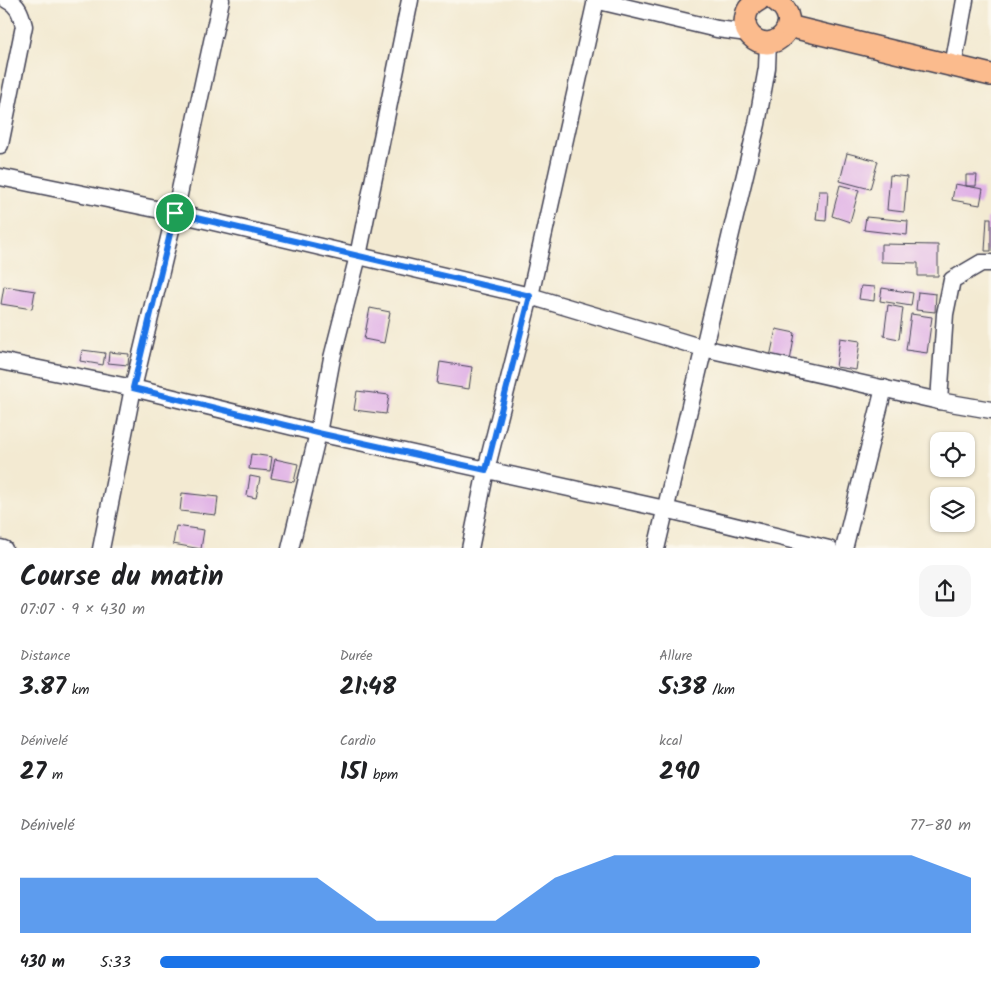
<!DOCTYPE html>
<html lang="fr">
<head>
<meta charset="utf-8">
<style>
	:root { --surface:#fff; --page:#f6f6f6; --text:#202124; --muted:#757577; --accent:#1a73e8 }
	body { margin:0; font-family:Kalam,sans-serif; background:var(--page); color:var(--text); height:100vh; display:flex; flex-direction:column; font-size:19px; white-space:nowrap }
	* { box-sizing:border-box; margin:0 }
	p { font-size:16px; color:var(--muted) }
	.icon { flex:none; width:28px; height:28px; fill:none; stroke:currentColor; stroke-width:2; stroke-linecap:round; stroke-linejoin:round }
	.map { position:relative; height:548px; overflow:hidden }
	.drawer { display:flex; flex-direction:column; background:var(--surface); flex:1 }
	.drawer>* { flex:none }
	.controls { position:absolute; left:930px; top:432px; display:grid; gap:10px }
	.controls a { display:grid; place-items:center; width:45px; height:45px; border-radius:10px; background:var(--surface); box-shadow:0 1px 4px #0004; font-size:25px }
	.pin { position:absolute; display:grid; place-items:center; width:42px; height:42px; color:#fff; margin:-21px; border:2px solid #fff; border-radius:50%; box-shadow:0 1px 5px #0007 }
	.round { display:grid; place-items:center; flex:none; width:52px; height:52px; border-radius:15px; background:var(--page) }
	.summary { display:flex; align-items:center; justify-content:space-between; height:85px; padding:0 20px }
	h1 { font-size:28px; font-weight:800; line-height:38px }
	.metrics { display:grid; grid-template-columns:repeat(3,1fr); gap:8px; height:85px; padding:5px 20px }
	.metrics div { display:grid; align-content:center }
	.metrics b { font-size:25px; font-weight:800 }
	.metrics small { font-size:14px; font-weight:400 }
	.metrics p { font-size:14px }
	.chart { height:140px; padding:10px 20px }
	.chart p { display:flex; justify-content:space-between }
	.chart svg { width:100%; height:90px; margin-top:5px; fill:var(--accent); opacity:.7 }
	ul { padding:0 20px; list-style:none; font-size:16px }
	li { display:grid; grid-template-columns:80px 60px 1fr; align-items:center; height:38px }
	li i { height:12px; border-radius:6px; background:var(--accent) }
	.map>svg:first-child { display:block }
	.building { fill:#e0b1e6 }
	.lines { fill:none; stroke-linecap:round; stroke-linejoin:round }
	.minor-casing { stroke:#414052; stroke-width:19 }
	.major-casing { stroke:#414052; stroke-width:24 }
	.minor { stroke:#fff; stroke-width:16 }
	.major { stroke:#fbbb8d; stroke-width:21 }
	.route-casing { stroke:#fff; stroke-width:10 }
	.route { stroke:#1a73e8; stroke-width:6 }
</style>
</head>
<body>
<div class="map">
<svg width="991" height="549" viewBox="0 0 991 549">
	<rect width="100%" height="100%" fill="#fbf7ec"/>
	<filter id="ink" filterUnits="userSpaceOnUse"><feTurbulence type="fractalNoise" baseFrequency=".02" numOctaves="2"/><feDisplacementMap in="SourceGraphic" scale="10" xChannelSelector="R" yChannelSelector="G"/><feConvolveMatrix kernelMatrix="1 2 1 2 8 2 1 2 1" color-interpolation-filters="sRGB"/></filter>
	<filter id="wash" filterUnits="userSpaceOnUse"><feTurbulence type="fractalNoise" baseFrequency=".0096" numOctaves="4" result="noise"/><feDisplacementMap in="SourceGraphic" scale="20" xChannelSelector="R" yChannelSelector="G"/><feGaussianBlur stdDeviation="1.12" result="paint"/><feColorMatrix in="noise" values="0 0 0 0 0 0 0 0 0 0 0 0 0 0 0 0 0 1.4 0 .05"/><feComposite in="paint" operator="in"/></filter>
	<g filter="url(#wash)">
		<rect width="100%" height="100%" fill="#f3ead2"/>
		<g id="blocks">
			<!-- building -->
			<g class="building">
				<path d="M847,153L878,161L870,189L840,181Z"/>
				<path d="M890,175L907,177L904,212L887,210Z"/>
				<path d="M966,175H977L976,186H966Z"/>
				<path d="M955,184L983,189L980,205L952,200Z"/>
				<path d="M840,185L859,190L850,222L832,216Z"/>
				<path d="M819,191H828L826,221L816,220Z"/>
				<path d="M866,217L908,221L907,235L864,230Z"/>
				<path d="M987,218H991V251H985Z"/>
				<path d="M881,244L938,245V276H918V263L881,262Z"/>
				<path d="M4,286L35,291L32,309L1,304Z"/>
				<path d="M861,286L875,287L874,301L859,299Z"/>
				<path d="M882,288L913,293L911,306L880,301Z"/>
				<path d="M918,292L936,294L935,312L916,310Z"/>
				<path d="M888,305L903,308L899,339L884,336Z"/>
				<path d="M370,308L390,312L384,343L364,339Z"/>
				<path d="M911,314L932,317L927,353L906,350Z"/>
				<path d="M776,329L795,333L790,361L770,357Z"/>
				<path d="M840,338L860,341L856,370L836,367Z"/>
				<path d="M82,350L105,353L103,365L80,361Z"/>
				<path d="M109,352L129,354L128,365L108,363Z"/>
				<path d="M440,362L472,367L469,389L437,384Z"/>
				<path d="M357,391L389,395L386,414L354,410Z"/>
				<path d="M251,454L272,457L270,471L249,469Z"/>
				<path d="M275,459L298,464L294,482L271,478Z"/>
				<path d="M250,476L260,478L256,498L247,496Z"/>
				<path d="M182,493L218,497L216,515L180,511Z"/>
				<path d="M176,526L204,530L201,549L173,544Z"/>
			</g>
		</g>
	</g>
	<g filter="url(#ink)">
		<use href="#blocks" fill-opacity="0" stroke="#414052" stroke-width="1"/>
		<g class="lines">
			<!-- minor casing -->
			<g class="minor-casing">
				<g id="minor">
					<path d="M595,0L717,29L748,33"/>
					<path d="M953,66L965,0"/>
					<path d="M0,145L24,26C21,15 19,5 7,0"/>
					<path d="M0,177L175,213L530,296L703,348L939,401L991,410"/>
					<path d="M0,361L133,388L318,433L665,509L829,549"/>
					<path d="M939,401L945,314L952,280L981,263H991"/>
					<path d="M0,548L4,549"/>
					<path d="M101,549L133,388L175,213L221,0"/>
					<path d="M290,549L318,433L332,358L358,256L410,0"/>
					<path d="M470,549L486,470L530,296L596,0"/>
					<path d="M656,549L757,124L767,68L768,42"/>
					<path d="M844,549L884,388"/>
				</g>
			</g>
			<!-- major casing -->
			<g class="major-casing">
				<g id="major">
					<path d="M759,0C749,6 746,10 745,22C745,27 747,32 751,36C773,58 808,22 775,0"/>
					<path d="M788,26L991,75"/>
				</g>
			</g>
			<!-- minor -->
			<use href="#minor" class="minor"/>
			<!-- major -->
			<use href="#major" class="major"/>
		</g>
	</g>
	<g class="lines" filter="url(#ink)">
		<!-- route casing -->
		<g class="route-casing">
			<path id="route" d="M175,213L530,296L486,470L318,433L133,388Z"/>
		</g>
		<!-- route -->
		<use href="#route" class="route"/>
	</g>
</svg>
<div class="controls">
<a><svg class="icon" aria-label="locate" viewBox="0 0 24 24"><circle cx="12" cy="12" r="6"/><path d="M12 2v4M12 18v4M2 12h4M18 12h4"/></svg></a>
<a><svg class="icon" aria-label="layers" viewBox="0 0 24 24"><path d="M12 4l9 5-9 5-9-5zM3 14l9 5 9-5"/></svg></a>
</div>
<div class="pin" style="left:175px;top:213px;background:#1e9e55"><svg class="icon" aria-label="arrive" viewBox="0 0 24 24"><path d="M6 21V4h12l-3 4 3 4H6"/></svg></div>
</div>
<section class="drawer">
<div class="summary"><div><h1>Course du matin</h1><p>07:07 · 9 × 430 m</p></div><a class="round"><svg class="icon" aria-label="share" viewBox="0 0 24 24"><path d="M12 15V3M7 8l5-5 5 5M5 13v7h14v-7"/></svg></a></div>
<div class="metrics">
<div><p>Distance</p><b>3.87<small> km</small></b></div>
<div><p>Durée</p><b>21:48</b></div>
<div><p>Allure</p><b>5:38<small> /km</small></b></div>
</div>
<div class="metrics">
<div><p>Dénivelé</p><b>27<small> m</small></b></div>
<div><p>Cardio</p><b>151<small> bpm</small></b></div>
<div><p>kcal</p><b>290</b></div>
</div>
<div class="chart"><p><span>Dénivelé</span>77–80 m</p>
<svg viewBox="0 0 160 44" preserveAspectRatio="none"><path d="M0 44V17L10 17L20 17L30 17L40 17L50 17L60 38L70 38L80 38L90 17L100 6L110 6L120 6L130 6L140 6L150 6L160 17V44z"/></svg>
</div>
<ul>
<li><b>430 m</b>5:33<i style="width:74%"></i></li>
</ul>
</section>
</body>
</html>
